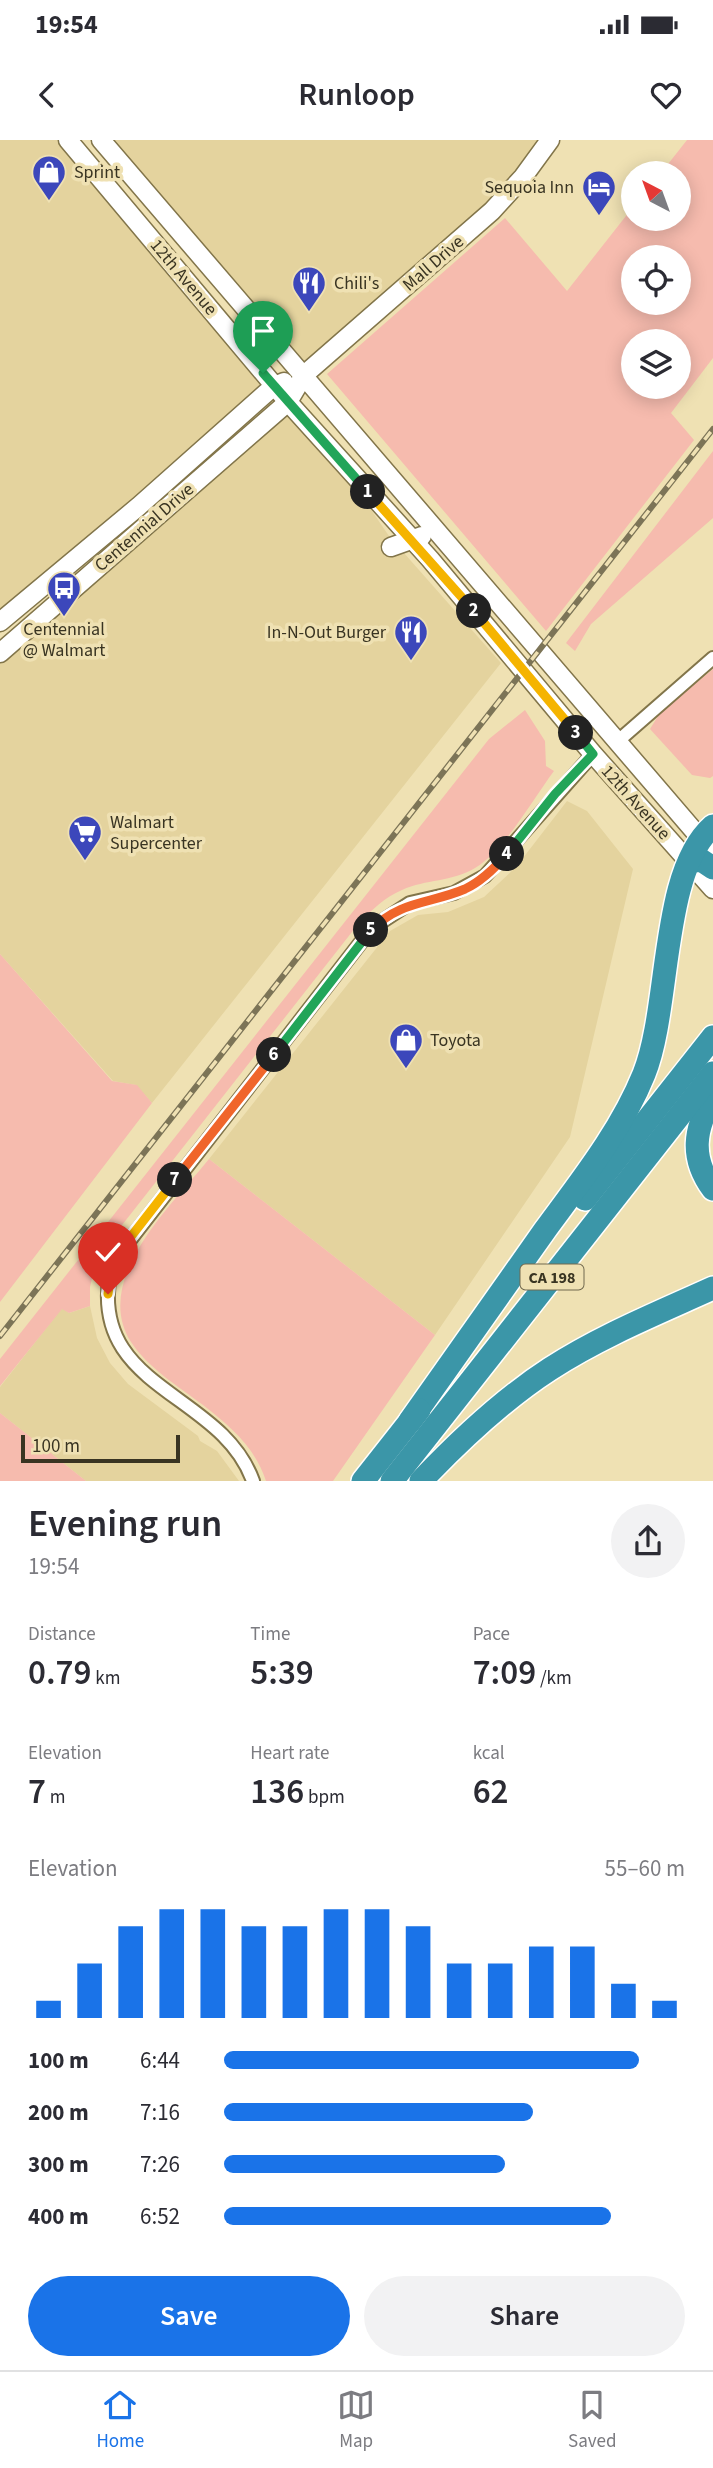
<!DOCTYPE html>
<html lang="en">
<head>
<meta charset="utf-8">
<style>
	:root { --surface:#fff; --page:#f2f2f3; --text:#2b2b33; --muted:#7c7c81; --line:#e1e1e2; --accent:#1a73e8 }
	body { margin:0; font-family:"Source Sans 3",sans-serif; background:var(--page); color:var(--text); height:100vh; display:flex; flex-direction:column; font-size:26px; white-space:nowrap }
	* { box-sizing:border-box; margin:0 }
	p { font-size:23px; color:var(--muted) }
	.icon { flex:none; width:38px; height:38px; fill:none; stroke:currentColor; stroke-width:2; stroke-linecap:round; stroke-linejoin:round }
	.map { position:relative; height:1341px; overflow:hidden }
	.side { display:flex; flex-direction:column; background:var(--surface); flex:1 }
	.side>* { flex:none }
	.needle { width:46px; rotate:319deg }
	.controls { position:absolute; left:621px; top:21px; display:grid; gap:14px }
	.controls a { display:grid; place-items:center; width:70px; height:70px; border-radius:50%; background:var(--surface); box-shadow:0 4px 18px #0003; font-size:35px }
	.scale { position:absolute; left:21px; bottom:18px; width:159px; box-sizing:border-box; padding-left:7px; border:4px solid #393422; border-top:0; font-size:19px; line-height:24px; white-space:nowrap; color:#393422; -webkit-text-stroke:5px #efe1b3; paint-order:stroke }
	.pin { position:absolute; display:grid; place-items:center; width:60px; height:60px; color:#fff; margin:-72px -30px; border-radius:50% 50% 50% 0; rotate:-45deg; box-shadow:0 0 7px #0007 }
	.pin .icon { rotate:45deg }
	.km { position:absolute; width:35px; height:35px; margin:-18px; border-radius:50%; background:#222; color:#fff; font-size:19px; line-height:35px; text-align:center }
	.round { display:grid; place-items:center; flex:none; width:74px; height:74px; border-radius:37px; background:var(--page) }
	.head { display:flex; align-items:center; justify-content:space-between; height:119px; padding:0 28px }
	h1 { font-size:38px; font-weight:600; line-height:52px }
	.metrics { display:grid; grid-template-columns:repeat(3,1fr); gap:10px; height:119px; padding:7px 28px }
	.metrics div { display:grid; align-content:center }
	.metrics b { font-size:35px; font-weight:600 }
	.metrics small { font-size:19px; font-weight:400 }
	.metrics p { font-size:19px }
	.chart { height:196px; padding:14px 28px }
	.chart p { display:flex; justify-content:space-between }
	.chart svg { width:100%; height:126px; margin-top:7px; stroke:var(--accent); stroke-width:6 }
	.action { display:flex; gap:14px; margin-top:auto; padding:14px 28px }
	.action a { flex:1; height:80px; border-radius:42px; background:var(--accent); color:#fff; font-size:28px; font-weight:600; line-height:80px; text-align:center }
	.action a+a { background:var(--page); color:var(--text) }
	ul { padding:0 28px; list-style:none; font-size:23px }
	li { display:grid; grid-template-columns:112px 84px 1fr; align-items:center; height:52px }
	li i { height:18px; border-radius:9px; background:var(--accent) }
	.status { display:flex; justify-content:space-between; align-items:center; height:49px; padding:0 35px; background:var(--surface); direction:ltr }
	.status svg { height:19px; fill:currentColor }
	header { display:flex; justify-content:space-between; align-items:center; height:91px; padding:0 28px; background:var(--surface); font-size:32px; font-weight:600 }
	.dock { display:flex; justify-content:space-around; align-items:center; height:98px; border-top:2px solid var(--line); background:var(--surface); font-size:19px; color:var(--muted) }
	.dock a { display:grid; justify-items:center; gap:4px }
	.dock .on { color:var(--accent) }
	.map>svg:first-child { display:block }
	.built { fill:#e4d39e }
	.green { fill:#f6bbae; fill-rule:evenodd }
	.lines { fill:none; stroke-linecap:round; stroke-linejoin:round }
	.street-casing { stroke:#82754a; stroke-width:16 }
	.secondary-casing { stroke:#82754a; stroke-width:21 }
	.highway-casing { stroke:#fff; stroke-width:26 }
	.street { stroke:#fff; stroke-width:12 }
	.secondary { stroke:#fff; stroke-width:18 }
	.highway { stroke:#3b96a8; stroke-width:23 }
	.rail-casing { stroke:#7c7457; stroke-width:6 }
	.rail { stroke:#efe1b3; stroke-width:3.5; stroke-dasharray:10; stroke-linecap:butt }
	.split-1-casing { stroke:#fff; stroke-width:14 }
	.split-2-casing { stroke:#fff; stroke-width:14 }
	.split-3-casing { stroke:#fff; stroke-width:14 }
	.split-4-casing { stroke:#fff; stroke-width:14 }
	.split-5-casing { stroke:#fff; stroke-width:14 }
	.split-6-casing { stroke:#fff; stroke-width:14 }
	.split-7-casing { stroke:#fff; stroke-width:14 }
	.split-8-casing { stroke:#fff; stroke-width:14 }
	.split-1 { stroke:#22a559; stroke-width:9 }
	.split-2 { stroke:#f5b400; stroke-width:9 }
	.split-3 { stroke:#f5b400; stroke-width:9 }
	.split-4 { stroke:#22a559; stroke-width:9 }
	.split-5 { stroke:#f0652b; stroke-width:9 }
	.split-6 { stroke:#22a559; stroke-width:9 }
	.split-7 { stroke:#f0652b; stroke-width:9 }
	.split-8 { stroke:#f5b400; stroke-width:9 }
	.labels { text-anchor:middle; stroke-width:7; stroke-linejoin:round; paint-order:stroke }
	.shield { fill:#efe1b3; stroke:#70684e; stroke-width:2 }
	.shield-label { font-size:16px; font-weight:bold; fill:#393422 }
	.poi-label { font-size:18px; fill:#393422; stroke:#efe1b3; text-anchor:start }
	.street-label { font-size:18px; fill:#393422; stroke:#efe1b3 }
</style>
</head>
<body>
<div class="status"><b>19:54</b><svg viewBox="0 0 49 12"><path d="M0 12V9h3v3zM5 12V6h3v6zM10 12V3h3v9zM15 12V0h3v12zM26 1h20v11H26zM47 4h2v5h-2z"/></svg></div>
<header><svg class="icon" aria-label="back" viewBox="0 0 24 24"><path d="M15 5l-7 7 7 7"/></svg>Runloop<svg class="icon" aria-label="heart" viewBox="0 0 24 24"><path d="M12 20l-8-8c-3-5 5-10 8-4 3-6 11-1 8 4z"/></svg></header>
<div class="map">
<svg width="713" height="1341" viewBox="0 0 713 1341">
	<rect width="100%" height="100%" fill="#efe1b3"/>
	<!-- built -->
	<g class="built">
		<path d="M0,0H68L274,246L0,482Z"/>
		<path d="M100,0H550L537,20L304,235Z"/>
		<path d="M288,262L352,342L389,396L501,523L152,963L136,945L113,941L0,814V513Z"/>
		<path d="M567,661L587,671L633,729L570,997L435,1195L209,1019L390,791L418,775L448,772L484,757L516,727Z"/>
		<path d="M90,1166L97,1198L110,1223L128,1244L198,1296L200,1301L217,1311L239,1341H86L0,1273V1247L62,1168L69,1173Z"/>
	</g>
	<!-- green -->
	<g class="green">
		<path d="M687,0H713V218L671,273L694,300L546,491L327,234L505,78L567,151L633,67L634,79H679V33H661ZM634,117H679V163H634ZM679,201V247H634V201Z"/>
		<path d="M713,311V378L591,484L575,511L566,503Z"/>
		<path d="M713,529V636L710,638L692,635L650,589L660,573Z"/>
		<path d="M525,570L545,601L546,626L554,631C533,659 504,711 475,728C452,742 426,739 402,750C385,757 372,770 359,783L97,1117L90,1147V1166L69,1173L62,1169L0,1246V1219L489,599Z"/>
		<path d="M0,814L112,941L137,945L152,963L0,1162Z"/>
		<path d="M209,1019L435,1195L333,1341H266C254,1306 231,1287 203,1265C178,1246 148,1228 131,1202C91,1139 173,1064 209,1019Z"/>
		<path d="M0,1273L86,1341H0Z"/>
	</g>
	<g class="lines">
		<!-- street casing -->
		<g class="street-casing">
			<g id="street">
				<path d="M618,601L713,518"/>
				<path d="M253,1341C220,1249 82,1250 112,1123L372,788L410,763L454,753L485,736L593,614"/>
			</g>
		</g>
		<!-- secondary casing -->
		<g class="secondary-casing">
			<g id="secondary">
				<path d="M68,0L288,262L430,419L593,614L713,749"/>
				<path d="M101,0L713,713"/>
				<path d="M391,407L422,396"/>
				<path d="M0,482L139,366L274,246L284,242"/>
				<path d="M0,513L288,262L304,235L492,71L523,37L550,0"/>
			</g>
		</g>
		<!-- highway casing -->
		<g class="highway-casing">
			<g id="highway">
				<path d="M689,722L701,720L713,728"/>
				<path d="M713,957C694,989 690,1018 713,1049"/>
				<path d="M585,1059L713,897"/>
				<path d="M410,1281C455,1218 500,1154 545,1090C581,1041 621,991 644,934C671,867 660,732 713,686"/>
				<path d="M363,1341L419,1270"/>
				<path d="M392,1341L713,933"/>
				<path d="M421,1341C460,1300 502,1260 550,1229C601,1196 658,1173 713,1148"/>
			</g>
		</g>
		<!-- street -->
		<use href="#street" class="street"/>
		<!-- secondary -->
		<use href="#secondary" class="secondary"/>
		<!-- highway -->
		<use href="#highway" class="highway"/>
		<!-- rail casing -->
		<g class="rail-casing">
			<path id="rail" d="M0,1196L713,289"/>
		</g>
		<!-- rail -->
		<use href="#rail" class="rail"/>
	</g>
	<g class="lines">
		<!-- split-1 casing -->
		<g class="split-1-casing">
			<path id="split-1" d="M263,233L368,352"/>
		</g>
		<!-- split-2 casing -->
		<g class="split-2-casing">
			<path id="split-2" d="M368,352L474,471"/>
		</g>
		<!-- split-3 casing -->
		<g class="split-3-casing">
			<path id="split-3" d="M474,471L576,593"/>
		</g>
		<!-- split-4 casing -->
		<g class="split-4-casing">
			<path id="split-4" d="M507,714L555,654L593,614L576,593"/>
		</g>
		<!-- split-5 casing -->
		<g class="split-5-casing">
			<path id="split-5" d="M371,790C401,760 430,764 465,749C482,741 495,728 507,714"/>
		</g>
		<!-- split-6 casing -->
		<g class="split-6-casing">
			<path id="split-6" d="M274,915L371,790"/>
		</g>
		<!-- split-7 casing -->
		<g class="split-7-casing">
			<path id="split-7" d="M175,1040L274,915"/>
		</g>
		<!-- split-8 casing -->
		<g class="split-8-casing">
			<path id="split-8" d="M108,1154L112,1123L119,1112L175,1040"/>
		</g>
		<!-- split-1 -->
		<use href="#split-1" class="split-1"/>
		<!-- split-2 -->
		<use href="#split-2" class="split-2"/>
		<!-- split-3 -->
		<use href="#split-3" class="split-3"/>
		<!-- split-4 -->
		<use href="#split-4" class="split-4"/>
		<!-- split-5 -->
		<use href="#split-5" class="split-5"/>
		<!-- split-6 -->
		<use href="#split-6" class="split-6"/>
		<!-- split-7 -->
		<use href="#split-7" class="split-7"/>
		<!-- split-8 -->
		<use href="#split-8" class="split-8"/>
	</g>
	<!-- icons -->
	<defs>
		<g id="shop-pin" transform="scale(1.75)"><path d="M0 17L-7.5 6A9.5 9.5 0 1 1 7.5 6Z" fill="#3c47bb" stroke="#efe1b3"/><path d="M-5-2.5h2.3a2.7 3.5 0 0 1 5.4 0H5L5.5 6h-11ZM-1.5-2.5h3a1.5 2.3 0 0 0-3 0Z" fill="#fff"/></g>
		<g id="hotel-pin" transform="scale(1.75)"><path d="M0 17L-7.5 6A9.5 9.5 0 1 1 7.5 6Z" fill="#3c47bb" stroke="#efe1b3"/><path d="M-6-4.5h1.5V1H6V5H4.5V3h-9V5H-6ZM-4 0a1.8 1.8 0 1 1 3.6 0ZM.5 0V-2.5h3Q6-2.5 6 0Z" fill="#fff"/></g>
		<g id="restaurant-pin" transform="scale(1.75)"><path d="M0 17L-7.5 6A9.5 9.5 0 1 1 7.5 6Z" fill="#3c47bb" stroke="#efe1b3"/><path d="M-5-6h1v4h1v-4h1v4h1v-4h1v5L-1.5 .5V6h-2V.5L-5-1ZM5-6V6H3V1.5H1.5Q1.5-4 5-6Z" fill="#fff"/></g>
		<g id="bus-pin" transform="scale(1.75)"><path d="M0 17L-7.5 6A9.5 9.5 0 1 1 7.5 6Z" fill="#3c47bb" stroke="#efe1b3"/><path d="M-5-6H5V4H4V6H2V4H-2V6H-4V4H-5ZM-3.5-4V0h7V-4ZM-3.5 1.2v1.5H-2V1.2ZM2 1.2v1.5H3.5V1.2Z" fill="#fff"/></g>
		<g id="supermarket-pin" transform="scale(1.75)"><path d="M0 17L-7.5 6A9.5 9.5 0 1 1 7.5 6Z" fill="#3c47bb" stroke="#efe1b3"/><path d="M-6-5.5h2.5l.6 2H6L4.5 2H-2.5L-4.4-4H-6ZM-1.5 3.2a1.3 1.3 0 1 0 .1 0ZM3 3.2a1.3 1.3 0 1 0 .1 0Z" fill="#fff"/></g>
	</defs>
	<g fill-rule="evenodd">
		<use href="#shop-pin" x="49" y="32"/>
		<use href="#hotel-pin" x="599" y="47"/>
		<use href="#restaurant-pin" x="309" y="143"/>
		<use href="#bus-pin" x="64" y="448"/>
		<use href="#restaurant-pin" x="411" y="492"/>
		<use href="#supermarket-pin" x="85" y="692"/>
		<use href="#shop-pin" x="406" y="900"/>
	</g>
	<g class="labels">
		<!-- shield labels -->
		<rect class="shield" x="520.5" y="1124.5" width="63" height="25" rx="5"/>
		<g class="shield-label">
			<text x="552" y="1143">CA 198</text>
		</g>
		<!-- poi labels -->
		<g class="poi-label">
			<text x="74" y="38">Sprint</text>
			<text x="574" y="53" text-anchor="end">Sequoia Inn</text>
			<text x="334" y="149">Chili's</text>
			<text x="64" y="495" text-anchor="middle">Centennial<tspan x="64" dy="21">@ Walmart</tspan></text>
			<text x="386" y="498" text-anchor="end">In-N-Out Burger</text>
			<text x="110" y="688">Walmart<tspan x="110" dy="21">Supercenter</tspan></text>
			<text x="430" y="906">Toyota</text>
		</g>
		<!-- street labels -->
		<g class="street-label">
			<text transform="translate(433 123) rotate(-41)" y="6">Mall Drive</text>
			<text transform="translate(184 137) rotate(50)" y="6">12th Avenue</text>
			<text transform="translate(144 387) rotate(-41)" y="6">Centennial Drive</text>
			<text transform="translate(636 662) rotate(48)" y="6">12th Avenue</text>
		</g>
	</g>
</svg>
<div class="controls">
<a><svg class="needle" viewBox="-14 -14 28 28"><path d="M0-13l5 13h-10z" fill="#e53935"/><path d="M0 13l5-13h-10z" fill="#7c7c81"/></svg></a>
<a><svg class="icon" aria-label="locate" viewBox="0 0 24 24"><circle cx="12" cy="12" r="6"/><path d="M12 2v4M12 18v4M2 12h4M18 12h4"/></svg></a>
<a><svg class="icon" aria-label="layers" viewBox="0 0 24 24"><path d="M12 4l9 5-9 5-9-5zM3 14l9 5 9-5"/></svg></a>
</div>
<div class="scale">100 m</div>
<div class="pin" style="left:263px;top:233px;background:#1e9e55"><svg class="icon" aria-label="arrive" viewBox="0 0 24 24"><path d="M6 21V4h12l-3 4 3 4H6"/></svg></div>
<div class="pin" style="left:108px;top:1154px;background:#d93025"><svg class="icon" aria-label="check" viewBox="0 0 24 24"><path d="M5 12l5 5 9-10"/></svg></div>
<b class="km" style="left:368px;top:352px">1</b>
<b class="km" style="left:474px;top:471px">2</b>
<b class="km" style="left:576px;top:593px">3</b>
<b class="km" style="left:507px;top:714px">4</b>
<b class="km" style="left:371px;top:790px">5</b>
<b class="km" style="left:274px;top:915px">6</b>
<b class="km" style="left:175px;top:1040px">7</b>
</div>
<section class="side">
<div class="head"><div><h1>Evening run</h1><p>19:54</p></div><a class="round"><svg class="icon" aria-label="share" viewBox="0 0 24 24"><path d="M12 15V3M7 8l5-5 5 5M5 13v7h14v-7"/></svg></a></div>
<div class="metrics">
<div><p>Distance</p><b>0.79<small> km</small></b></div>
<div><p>Time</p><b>5:39</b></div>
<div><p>Pace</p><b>7:09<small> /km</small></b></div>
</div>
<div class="metrics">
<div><p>Elevation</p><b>7<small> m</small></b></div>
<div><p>Heart rate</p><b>136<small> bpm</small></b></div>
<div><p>kcal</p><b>62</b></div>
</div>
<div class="chart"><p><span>Elevation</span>55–60 m</p>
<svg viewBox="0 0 160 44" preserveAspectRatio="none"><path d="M5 44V38M15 44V25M25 44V12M35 44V6M45 44V6M55 44V12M65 44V12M75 44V6M85 44V6M95 44V12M105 44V25M115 44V25M125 44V19M135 44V19M145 44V32M155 44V38"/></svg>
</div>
<ul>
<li><b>100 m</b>6:44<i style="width:90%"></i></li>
<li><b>200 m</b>7:16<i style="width:67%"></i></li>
<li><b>300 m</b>7:26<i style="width:61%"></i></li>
<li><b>400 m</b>6:52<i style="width:84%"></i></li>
</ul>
<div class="action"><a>Save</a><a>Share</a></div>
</section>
<nav class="dock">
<a class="on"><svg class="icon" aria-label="home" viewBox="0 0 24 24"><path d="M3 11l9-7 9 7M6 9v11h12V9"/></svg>Home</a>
<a><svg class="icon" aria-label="map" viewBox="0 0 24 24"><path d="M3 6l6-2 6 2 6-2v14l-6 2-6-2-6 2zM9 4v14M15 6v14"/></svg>Map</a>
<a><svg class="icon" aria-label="saved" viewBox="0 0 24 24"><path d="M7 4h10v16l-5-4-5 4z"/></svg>Saved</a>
</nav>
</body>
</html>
